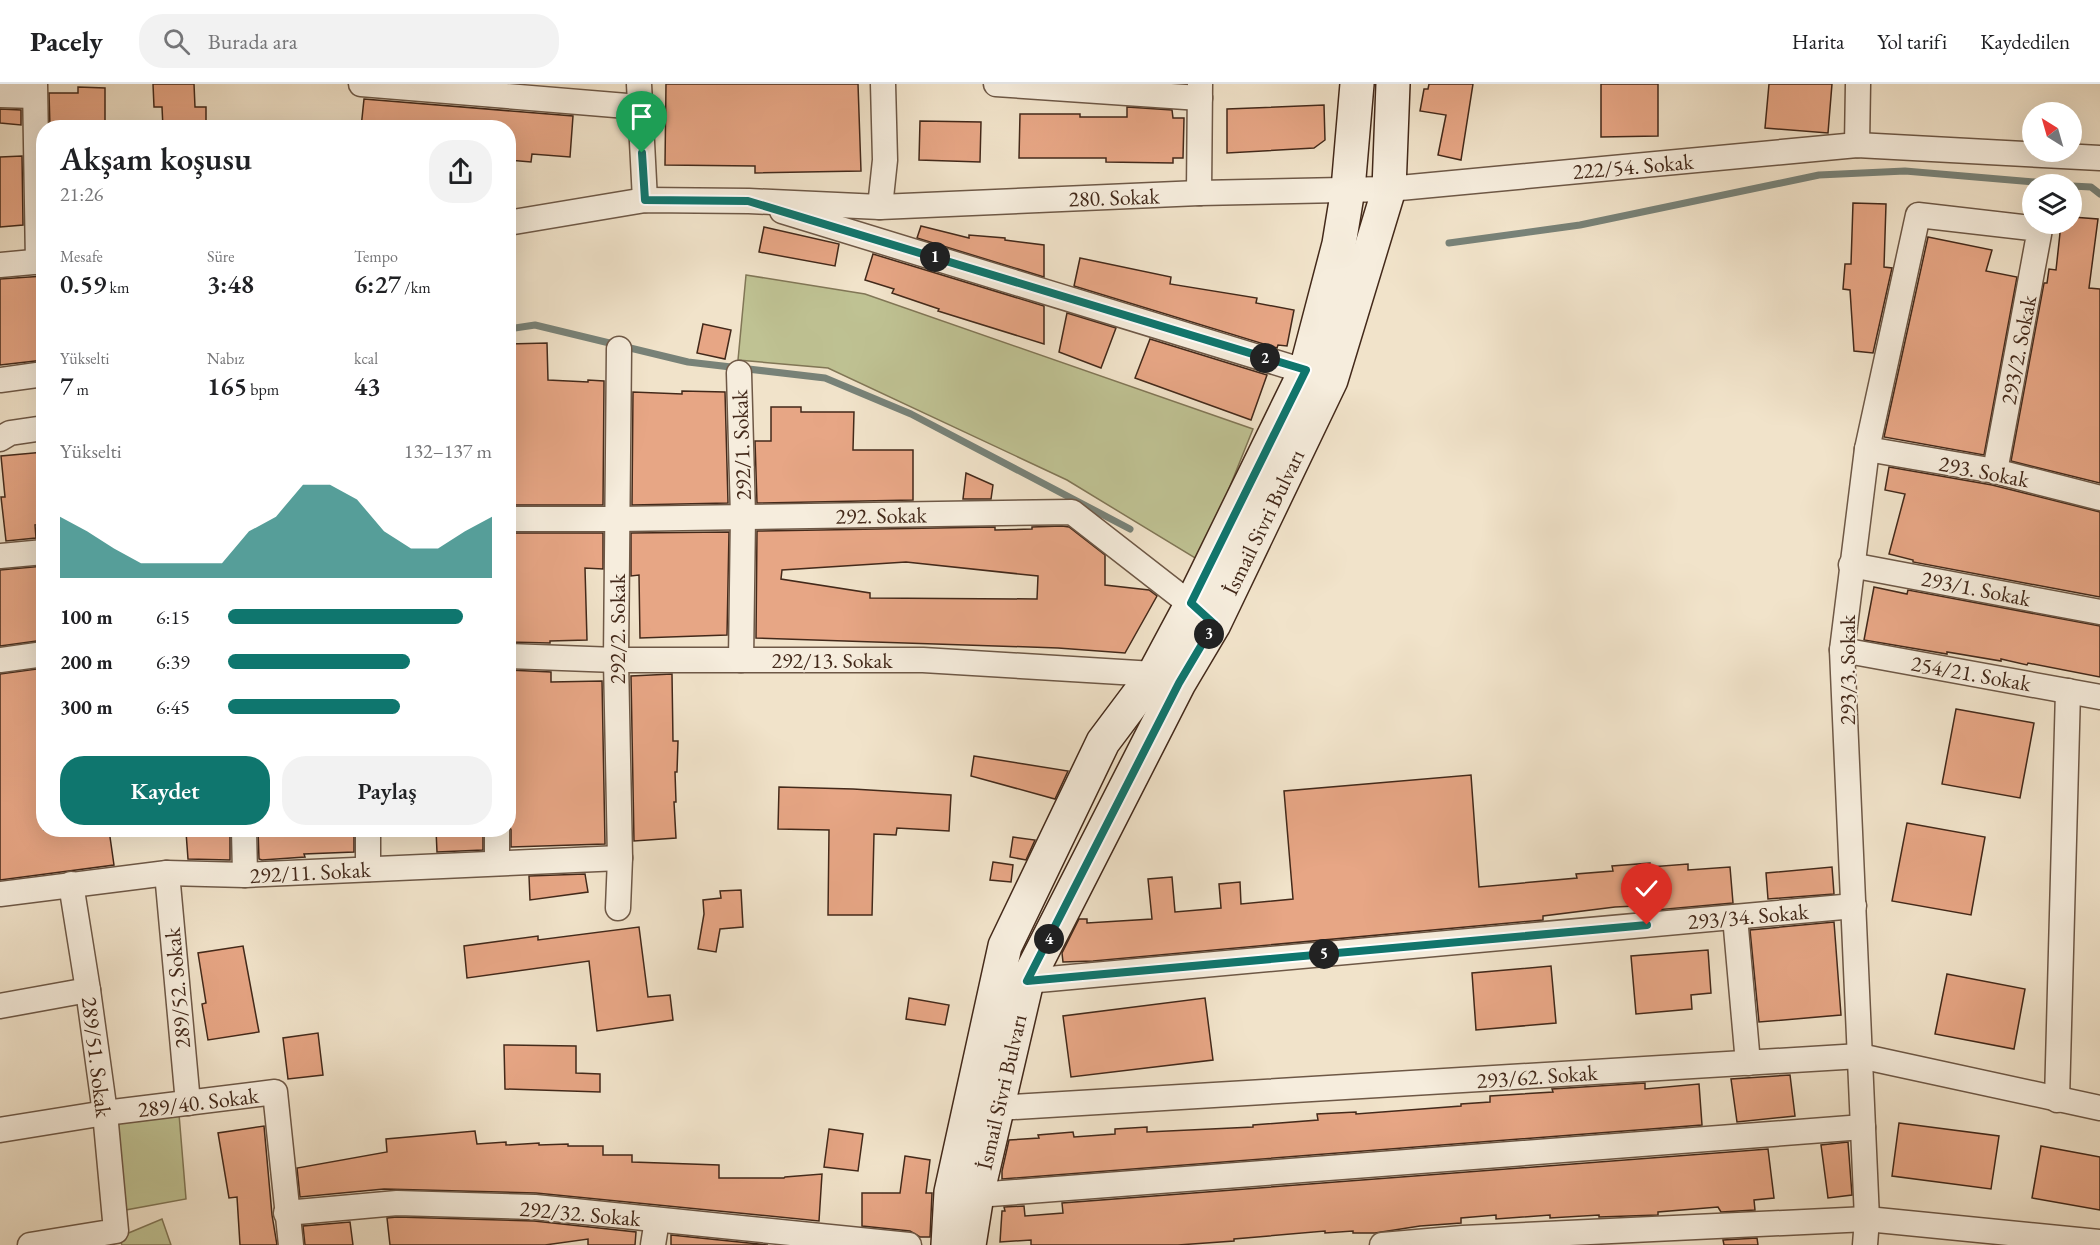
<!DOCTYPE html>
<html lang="tr">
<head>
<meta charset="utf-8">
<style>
	:root { --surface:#fff; --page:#f2f2f2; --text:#202124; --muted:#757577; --line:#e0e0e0; --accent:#0f766e }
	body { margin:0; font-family:"EB Garamond",serif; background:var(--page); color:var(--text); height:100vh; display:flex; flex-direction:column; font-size:22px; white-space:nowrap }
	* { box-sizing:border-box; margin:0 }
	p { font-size:20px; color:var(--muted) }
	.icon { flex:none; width:33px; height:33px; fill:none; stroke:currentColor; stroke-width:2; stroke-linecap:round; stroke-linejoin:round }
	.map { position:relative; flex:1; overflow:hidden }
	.side { position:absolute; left:36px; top:36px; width:480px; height:717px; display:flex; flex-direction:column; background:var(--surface); border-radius:24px; box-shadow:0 6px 24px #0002 }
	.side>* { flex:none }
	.needle { width:39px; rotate:323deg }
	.buttons { position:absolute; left:2022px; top:18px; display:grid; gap:12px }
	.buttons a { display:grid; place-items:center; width:60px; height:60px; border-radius:50%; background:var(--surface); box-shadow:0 6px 24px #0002; font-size:30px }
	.pin { position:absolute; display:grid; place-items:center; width:51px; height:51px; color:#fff; margin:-62px -26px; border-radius:50% 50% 50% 0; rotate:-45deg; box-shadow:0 0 6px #0007 }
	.pin .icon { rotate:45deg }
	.km { position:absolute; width:30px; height:30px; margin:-15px; border-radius:50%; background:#222; color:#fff; font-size:16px; line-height:30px; text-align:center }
	.round { display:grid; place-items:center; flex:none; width:63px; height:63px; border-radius:24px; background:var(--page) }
	.headline { display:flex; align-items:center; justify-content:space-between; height:102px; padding:0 24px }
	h1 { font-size:33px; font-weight:600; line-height:45px }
	.stats { display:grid; grid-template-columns:repeat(3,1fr); gap:9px; height:102px; padding:6px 24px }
	.stats div { display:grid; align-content:center }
	.stats b { font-size:26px; font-weight:600 }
	.stats small { font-size:16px; font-weight:400 }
	.stats p { font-size:16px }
	.chart { height:168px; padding:12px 24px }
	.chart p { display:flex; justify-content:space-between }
	.chart svg { width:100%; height:108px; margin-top:6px; fill:var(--accent); opacity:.7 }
	.primary-button { display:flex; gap:12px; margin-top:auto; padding:12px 24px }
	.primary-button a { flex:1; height:69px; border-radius:24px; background:var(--accent); color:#fff; font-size:24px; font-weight:600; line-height:69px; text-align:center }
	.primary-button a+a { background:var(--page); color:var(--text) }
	ul { padding:0 24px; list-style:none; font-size:20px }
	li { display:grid; grid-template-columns:96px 72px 1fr; align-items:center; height:45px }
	li i { height:15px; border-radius:8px; background:var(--accent) }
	header { display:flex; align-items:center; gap:36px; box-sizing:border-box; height:84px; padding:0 30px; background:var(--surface); border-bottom:2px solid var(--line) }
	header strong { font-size:28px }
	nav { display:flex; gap:33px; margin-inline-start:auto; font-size:21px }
	.search { width:420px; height:54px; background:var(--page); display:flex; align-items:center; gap:15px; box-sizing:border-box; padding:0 21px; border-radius:24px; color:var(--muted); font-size:22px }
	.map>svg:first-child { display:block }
	.green { fill:#bfc293; stroke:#817656; stroke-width:1.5 }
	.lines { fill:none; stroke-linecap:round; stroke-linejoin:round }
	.stream { stroke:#788278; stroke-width:7 }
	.building { fill:#e7a685; stroke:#43291a; stroke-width:1.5; fill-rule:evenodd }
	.street-casing { stroke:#6e5846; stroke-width:27 }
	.secondary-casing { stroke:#43291a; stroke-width:36 }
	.street { stroke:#f6eddd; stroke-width:24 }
	.secondary { stroke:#f6eddd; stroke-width:33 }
	.route-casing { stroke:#fff; stroke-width:12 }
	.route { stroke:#0f766e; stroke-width:8 }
	.labels { text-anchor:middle; stroke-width:4.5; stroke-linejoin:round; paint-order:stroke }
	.street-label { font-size:22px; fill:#43291a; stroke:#f6eddd }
</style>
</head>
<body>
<header>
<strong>Pacely</strong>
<div class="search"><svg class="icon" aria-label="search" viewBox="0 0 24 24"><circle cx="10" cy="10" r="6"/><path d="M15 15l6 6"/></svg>Burada ara</div>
<nav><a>Harita</a><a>Yol tarifi</a><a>Kaydedilen</a></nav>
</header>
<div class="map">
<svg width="2100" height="1161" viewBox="0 0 2100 1161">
	<rect width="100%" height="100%" fill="#f1e3ca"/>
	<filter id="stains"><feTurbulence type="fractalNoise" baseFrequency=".00333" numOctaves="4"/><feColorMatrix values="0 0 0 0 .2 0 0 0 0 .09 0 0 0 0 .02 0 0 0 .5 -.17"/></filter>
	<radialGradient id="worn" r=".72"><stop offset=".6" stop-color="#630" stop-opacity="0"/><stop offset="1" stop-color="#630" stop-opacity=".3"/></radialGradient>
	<!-- green -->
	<g class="green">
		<path d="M746,191L865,210L1253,345L1200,477L1067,396L828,284L738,276Z"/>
		<path d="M178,1018L186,1115L120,1127L109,1029Z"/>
		<path d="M162,1135L171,1161H122L119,1153Z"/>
	</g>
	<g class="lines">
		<!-- stream -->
		<g class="stream">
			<path d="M2072,102L2091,103L2100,110"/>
			<path d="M1449,159L1580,141L1819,91L1905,87L2057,100"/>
			<path d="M508,245L535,241L688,278L825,294L911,330L1130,445"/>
		</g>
	</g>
	<!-- building -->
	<g class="building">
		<path d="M153,0H194L195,23H206V44H163L162,23H154Z"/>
		<path d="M666,0H858L861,87L755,89V82L665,81Z"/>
		<path d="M1429,0H1473L1461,76L1438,71L1446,31L1420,27L1424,5H1428Z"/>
		<path d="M1601,0H1658V52L1601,53Z"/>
		<path d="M1769,0H1832L1828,49L1765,44Z"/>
		<path d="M78,3L105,4V44L50,43L49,9H78Z"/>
		<path d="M364,15L573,32L570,73L532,70L531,78L508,76V44H361Z"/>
		<path d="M1324,21L1325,56L1314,64L1227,69V25Z"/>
		<path d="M1127,23L1172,26L1173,34H1184L1183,74H1173V79L1106,78V74H1019L1020,30H1080V33H1127Z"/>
		<path d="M0,25L21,26V41L0,39Z"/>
		<path d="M920,37L981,38L980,78L919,76Z"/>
		<path d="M22,72L23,141L0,143V73Z"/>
		<path d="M1853,119L1886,120L1884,183L1892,184L1873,269L1854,267L1850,206L1843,205L1845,180H1851Z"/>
		<path d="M2072,133L2098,135L2089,204L2100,205V399L2011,377L2044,199H2047L2049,185L2056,186L2061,140H2072Z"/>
		<path d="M921,142L969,154V151L1005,154V156L1044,161V193L917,154Z"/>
		<path d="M764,143L839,160L835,182L759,168Z"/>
		<path d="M1928,153L1992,166L1986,187L2017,193L1984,371L1884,353Z"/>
		<path d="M873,170L1044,222V260L938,227L939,225L892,209L894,205L865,196Z"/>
		<path d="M1080,174L1171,193L1170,200L1257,214L1256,219L1294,226L1287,262L1278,261L1277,264L1074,202Z"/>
		<path d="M44,192V276L0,281V195Z"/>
		<path d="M1067,229L1116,244L1101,284L1059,268Z"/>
		<path d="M703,240L731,246L725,275L697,269Z"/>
		<path d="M1150,255L1267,291L1251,336L1135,294Z"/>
		<path d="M547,259L548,296L588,298V296L604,297L603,421H508V260Z"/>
		<path d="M682,307L725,308L728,419L632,421L633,308L682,310Z"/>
		<path d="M771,323H801V328H854L853,366H913V416L757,419L755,357H771Z"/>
		<path d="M44,368V440L35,441L36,454L6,457L1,413H5L1,372Z"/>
		<path d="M1889,383L1992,401L2100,428V513L1913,478V476L1889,470L1905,410L1885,406Z"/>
		<path d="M966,389L993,401L991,415H963Z"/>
		<path d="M1062,442L1069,443L1105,471V501L1149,506L1157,512L1125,569L1058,564L756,554L757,447L995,443V446L1032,445V443ZM906,478L1038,492L1037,515L870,514V509L781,495L782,486Z"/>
		<path d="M729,448L727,551L640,554L639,491L631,492V449Z"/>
		<path d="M508,449H603V485L585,484L587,556L550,557V559L508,558Z"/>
		<path d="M44,482V556L0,562V486Z"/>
		<path d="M1874,503L1907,510L1908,506L2100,542V593L2028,579L2027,581L2001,575V577L1947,568V570L1864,556Z"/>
		<path d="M44,584V746H109L114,781L0,796V590Z"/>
		<path d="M508,586L551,588V598L602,597L605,760L511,763V746L508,738V667H511Z"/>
		<path d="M672,590L673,657H678L677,688H675L676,718H674L676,754L634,757L631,592Z"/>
		<path d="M1956,625L2034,639L2020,714L1942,700Z"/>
		<path d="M974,672L1068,687L1055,715L971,692Z"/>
		<path d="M1471,691L1479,803L1577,794L1576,790L1613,787L1612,782L1650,779V783L1688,780V786L1730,783L1733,819L1656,826V821L1615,823L1543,832V836L1093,877L1063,878L1062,869L1079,835H1087V839L1152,835L1148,795L1172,793L1175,828L1221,824L1219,800L1240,798L1241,820L1293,815L1284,707Z"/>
		<path d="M779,703L853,705L951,711L949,747L897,744L896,751L874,750L872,831H828L829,746L778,745Z"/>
		<path d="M1907,739L1985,753L1971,831L1892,817Z"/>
		<path d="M213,746H230V776L188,775L186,748Z"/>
		<path d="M258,746H354V768L304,770L305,773L262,776L259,775Z"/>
		<path d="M436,746H483V766L437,768Z"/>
		<path d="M1013,753L1035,756L1026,776L1010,773Z"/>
		<path d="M993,778L1013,781L1011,798L990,796Z"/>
		<path d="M1832,783L1834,810L1768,815L1766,789Z"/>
		<path d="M585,790L588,808L530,816L529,792Z"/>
		<path d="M741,806L743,843L720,845L716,868L698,865L704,830L703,816L721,814L720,807Z"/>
		<path d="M1834,838L1841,931L1759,938L1750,846Z"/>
		<path d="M639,843L648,913L670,911L673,936L597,947L589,877L467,894L464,862L538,852V856Z"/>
		<path d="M243,862L259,948L208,956L202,920L206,919L198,869Z"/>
		<path d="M1708,866L1711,909L1691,911L1692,925L1636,930L1631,872Z"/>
		<path d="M1551,882L1556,939L1476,946L1472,889Z"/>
		<path d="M1947,890L2025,905L2014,965L1935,950Z"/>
		<path d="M909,914L949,921L945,941L906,935Z"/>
		<path d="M1205,914L1213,976L1071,993L1063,932Z"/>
		<path d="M318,949L323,991L288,995L283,954Z"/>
		<path d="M504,961L576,962V989L600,990V1008L505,1005Z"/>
		<path d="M1790,991L1795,1032L1737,1038L1731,995Z"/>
		<path d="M1645,999V1005L1699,1000L1702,1041L1002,1095V1087L1009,1056L1039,1054L1038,1051L1073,1048L1074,1053L1115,1050V1045L1147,1043V1048L1253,1043V1041L1318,1036L1317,1030L1356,1028V1030L1461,1022V1020L1490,1018V1012L1553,1008L1552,1005Z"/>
		<path d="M1899,1039L1999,1052L1991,1105L1892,1092Z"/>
		<path d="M264,1042L272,1131L277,1161H240L237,1113L229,1114L218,1049Z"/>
		<path d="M829,1045L863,1050L858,1087L824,1083Z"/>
		<path d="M475,1047L477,1060L506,1058V1061L539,1059V1061L568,1060V1062H603V1071H632V1078L719,1081V1094H784L785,1093L822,1090L819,1137L536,1109L384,1105L300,1113L297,1084L387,1068L386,1055Z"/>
		<path d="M1848,1058L1852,1111L1828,1114L1821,1061Z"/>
		<path d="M2041,1062L2100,1073V1126L2032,1114Z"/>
		<path d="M1768,1065L1774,1114L1754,1116L1755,1126L1721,1128L1718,1123L1658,1128V1131L1599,1133V1131L1550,1134V1131L1496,1135V1131L1461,1134V1139L1420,1142L1375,1149H1353V1147L1325,1149V1147L1234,1155V1157L1178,1161H1031V1156L1000,1158L1002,1127H1005L1004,1123L1024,1122L1025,1132L1063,1129L1062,1119Z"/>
		<path d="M905,1072L930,1076L926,1109H932L930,1153H920L910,1147L862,1142V1109H900Z"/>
		<path d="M397,1133L534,1137L636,1148L635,1161H588V1155L545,1161H390L387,1134Z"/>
		<path d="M350,1138L353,1161H305L303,1142Z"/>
		<path d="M671,1151L768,1161H671Z"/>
		<path d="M1757,1154L1758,1161H1724L1723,1156Z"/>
	</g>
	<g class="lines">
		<!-- street casing -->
		<g class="street-casing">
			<g id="street">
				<path d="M35,0L38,178"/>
				<path d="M361,0L639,23"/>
				<path d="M639,0L645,116"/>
				<path d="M996,0L1200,14"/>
				<path d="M0,11L34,12"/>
				<path d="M1857,61L1858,0"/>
				<path d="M1199,109L1200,0"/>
				<path d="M880,123L885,76L883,0"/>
				<path d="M782,127L1320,292"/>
				<path d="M508,139L645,116L749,117L880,123L1199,109L1389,105L1857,61L2100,74"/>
				<path d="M0,181L44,177"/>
				<path d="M739,289L743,432L741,576"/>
				<path d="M0,296L44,290"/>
				<path d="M0,355L10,349L44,344"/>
				<path d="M1867,365L1995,387L2100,414"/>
				<path d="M508,435H618L1072,428L1203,530"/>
				<path d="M0,472L44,468"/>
				<path d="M1851,481L2100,528"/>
				<path d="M1842,566L2100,613"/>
				<path d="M508,572L616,576H923L1154,590"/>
				<path d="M0,576L44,570"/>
				<path d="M244,746L245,791"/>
				<path d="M368,746V785"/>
				<path d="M497,746V779"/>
				<path d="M167,789L188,1019"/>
				<path d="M0,810L167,789L245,791L620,774"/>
				<path d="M618,824L620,774L616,576L619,265"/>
				<path d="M1735,833L1748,979"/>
				<path d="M1015,897H1027L1854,822"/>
				<path d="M0,922L88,906"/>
				<path d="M2057,1016L2068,607"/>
				<path d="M981,1025L1860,972L2100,1024"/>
				<path d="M0,1046L105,1029L275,1008L291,1161"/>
				<path d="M977,1111L1863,1043"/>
				<path d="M286,1129L397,1119L535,1123L909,1161"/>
				<path d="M30,1161L116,1147L105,1029L88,906L71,800"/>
				<path d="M653,1161L657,1136"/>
				<path d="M1382,1161L1463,1154L1867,1135L2100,1158"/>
				<path d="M1865,1161L1867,1135L1842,566L1867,365L1918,131L2040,145L1995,387"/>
			</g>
		</g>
		<!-- secondary casing -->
		<g class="secondary-casing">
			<g id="secondary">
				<path d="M948,1161L951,1108L1005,862L1103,658L1154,590L1192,519L1306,286L1339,160L1348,105L1357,0"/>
				<path d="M969,1161L977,1111L1027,897L1179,599L1214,540L1331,296L1389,105L1393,0"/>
			</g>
		</g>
		<!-- street -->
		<use href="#street" class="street"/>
		<!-- secondary -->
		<use href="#secondary" class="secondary"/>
	</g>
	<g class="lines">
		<!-- route casing -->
		<g class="route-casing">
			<path id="route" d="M642,69L645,116L748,117L1306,286L1191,519L1214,540L1179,599L1027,897L1647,841"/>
		</g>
		<!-- route -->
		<use href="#route" class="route"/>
	</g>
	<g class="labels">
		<!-- street labels -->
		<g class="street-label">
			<text transform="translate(1633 82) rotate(-5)" y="8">222/54. Sokak</text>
			<text transform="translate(1114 113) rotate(-2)" y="8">280. Sokak</text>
			<text transform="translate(2018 266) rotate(-79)" y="8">293/2. Sokak</text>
			<text transform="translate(741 361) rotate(-92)" y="8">292/1. Sokak</text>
			<text transform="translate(1984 387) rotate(11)" y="8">293. Sokak</text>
			<text transform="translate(881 431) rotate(-1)" y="8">292. Sokak</text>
			<text transform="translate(1263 438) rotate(-64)" y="8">İsmail Sivri Bulvarı</text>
			<text transform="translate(1976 504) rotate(11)" y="8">293/1. Sokak</text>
			<text transform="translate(617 545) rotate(-90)" y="8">292/2. Sokak</text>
			<text x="832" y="584">292/13. Sokak</text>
			<text transform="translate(1847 586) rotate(-90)" y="8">293/3. Sokak</text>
			<text transform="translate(1971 589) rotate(10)" y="8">254/21. Sokak</text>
			<text transform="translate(310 788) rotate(-3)" y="8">292/11. Sokak</text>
			<text transform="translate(1748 832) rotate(-5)" y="8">293/34. Sokak</text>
			<text transform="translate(177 904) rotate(-95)" y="8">289/52. Sokak</text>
			<text transform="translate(97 973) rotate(83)" y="8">289/51. Sokak</text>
			<text transform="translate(1537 992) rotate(-4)" y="8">293/62. Sokak</text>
			<text transform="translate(1001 1008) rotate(-77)" y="8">İsmail Sivri Bulvarı</text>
			<text transform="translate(198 1018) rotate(-7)" y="8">289/40. Sokak</text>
			<text transform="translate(580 1129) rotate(5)" y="8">292/32. Sokak</text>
		</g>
	</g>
	<rect width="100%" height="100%" filter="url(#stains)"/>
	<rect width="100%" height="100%" fill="url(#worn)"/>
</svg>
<div class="buttons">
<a><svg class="needle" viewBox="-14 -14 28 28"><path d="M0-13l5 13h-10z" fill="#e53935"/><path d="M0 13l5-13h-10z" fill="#757577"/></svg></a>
<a><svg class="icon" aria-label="layers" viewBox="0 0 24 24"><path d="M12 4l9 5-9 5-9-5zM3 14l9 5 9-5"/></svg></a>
</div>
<div class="pin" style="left:642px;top:69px;background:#1e9e55"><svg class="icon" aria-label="arrive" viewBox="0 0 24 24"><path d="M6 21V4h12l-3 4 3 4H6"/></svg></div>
<div class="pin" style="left:1647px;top:841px;background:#d93025"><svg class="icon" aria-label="check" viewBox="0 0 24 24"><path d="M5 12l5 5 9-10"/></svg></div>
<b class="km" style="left:935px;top:173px">1</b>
<b class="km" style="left:1265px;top:274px">2</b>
<b class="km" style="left:1209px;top:550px">3</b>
<b class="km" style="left:1049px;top:855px">4</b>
<b class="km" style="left:1324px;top:870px">5</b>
<section class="side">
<div class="headline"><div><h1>Akşam koşusu</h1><p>21:26</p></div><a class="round"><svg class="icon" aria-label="share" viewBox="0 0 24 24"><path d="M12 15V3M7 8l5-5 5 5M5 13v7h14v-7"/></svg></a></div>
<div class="stats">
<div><p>Mesafe</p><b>0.59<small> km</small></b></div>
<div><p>Süre</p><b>3:48</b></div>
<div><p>Tempo</p><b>6:27<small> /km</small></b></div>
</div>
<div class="stats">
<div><p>Yükselti</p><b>7<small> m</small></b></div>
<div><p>Nabız</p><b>165<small> bpm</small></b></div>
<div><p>kcal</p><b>43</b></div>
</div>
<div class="chart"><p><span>Yükselti</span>132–137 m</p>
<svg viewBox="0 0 160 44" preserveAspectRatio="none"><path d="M0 44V19L10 25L20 32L30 38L40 38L50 38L60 38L70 25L80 19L90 6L100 6L110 12L120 25L130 32L140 32L150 25L160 19V44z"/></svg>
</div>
<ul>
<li><b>100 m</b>6:15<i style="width:89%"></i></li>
<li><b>200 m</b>6:39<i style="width:69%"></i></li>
<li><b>300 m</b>6:45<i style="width:65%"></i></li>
</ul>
<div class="primary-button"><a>Kaydet</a><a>Paylaş</a></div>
</section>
</div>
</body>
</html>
